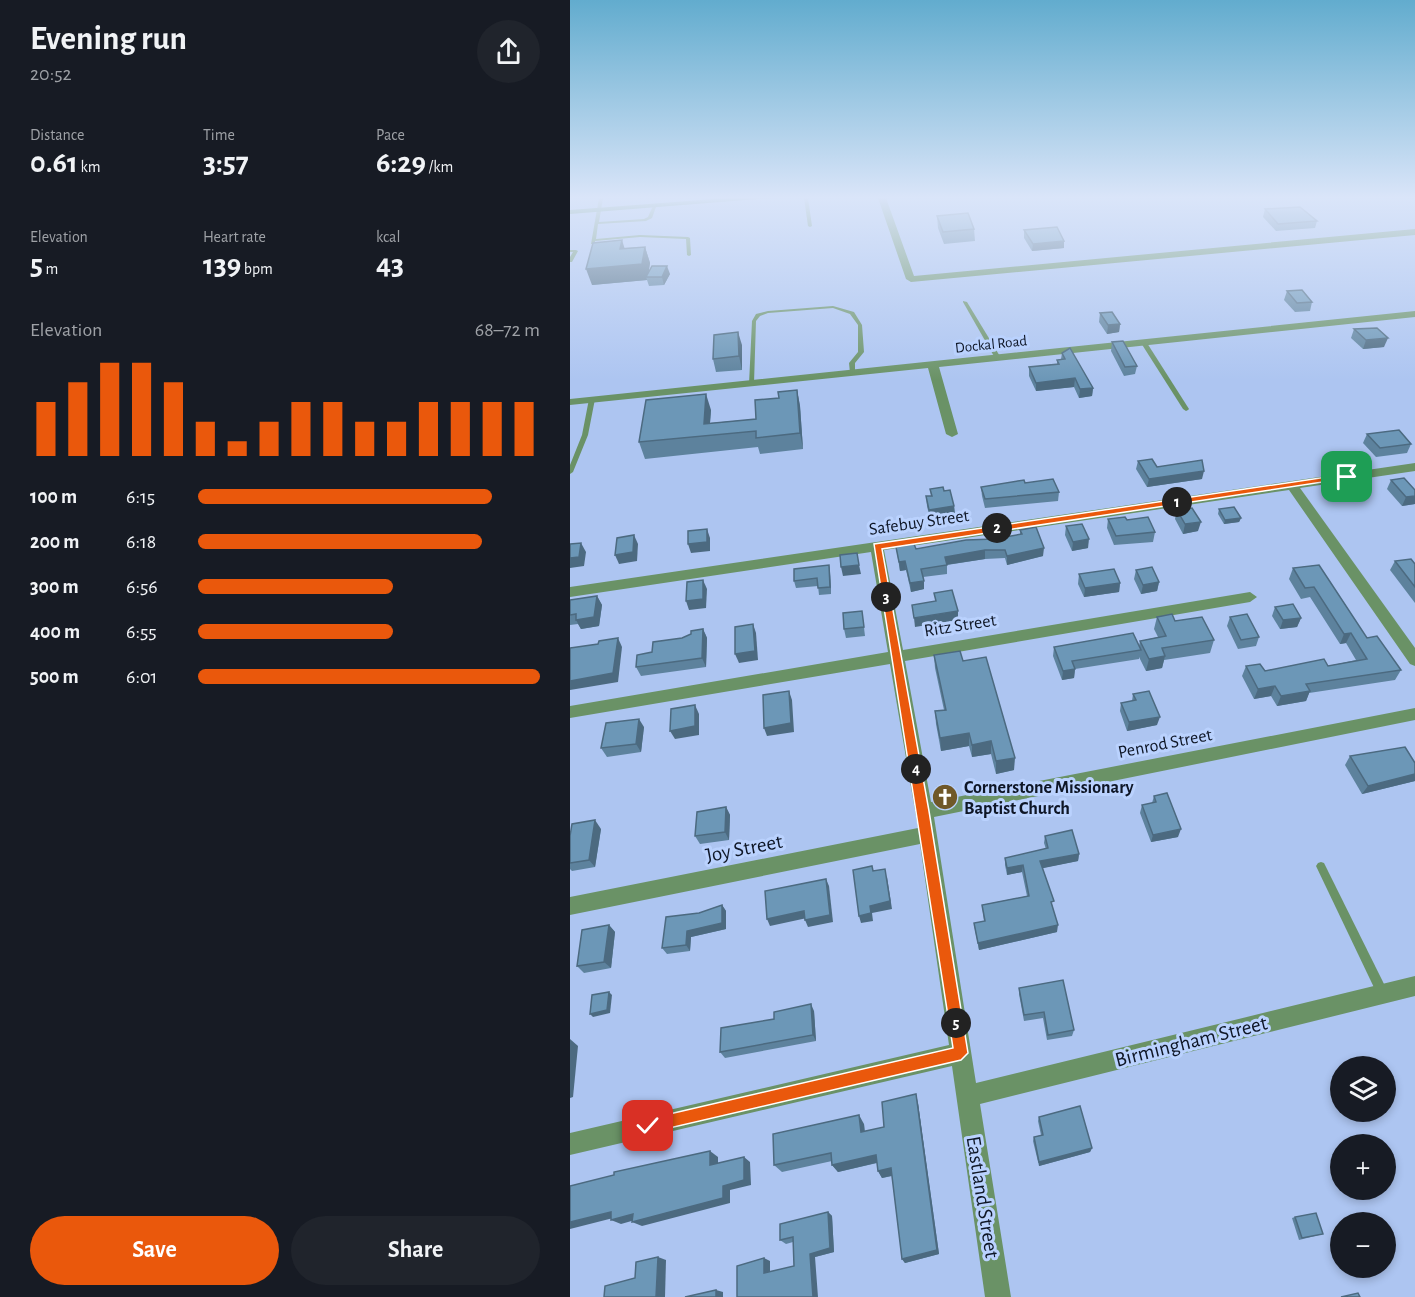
<!DOCTYPE html>
<html lang="en">
<head>
<meta charset="utf-8">
<style>
	:root { --surface:#171b24; --page:#20242c; --text:#f1f3f6; --muted:#9ea1a6; --accent:#ea580c }
	body { margin:0; font-family:"Alegreya Sans",sans-serif; background:var(--page); color:var(--text); height:100vh; display:flex; flex-direction:column; font-size:22px; white-space:nowrap }
	* { box-sizing:border-box; margin:0 }
	p { font-size:20px; color:var(--muted) }
	.icon { flex:none; width:33px; height:33px; fill:none; stroke:currentColor; stroke-width:2; stroke-linecap:round; stroke-linejoin:round }
	.map { position:relative; flex:1; overflow:hidden }
	.panel { display:flex; flex-direction:column; background:var(--surface); width:570px }
	.panel>* { flex:none }
	.tools { position:absolute; left:760px; top:1056px; display:grid; gap:12px }
	.tools a { display:grid; place-items:center; width:66px; height:66px; border-radius:50%; background:var(--surface); box-shadow:0 3px 9px #0003; font-size:30px }
	.pin { position:absolute; display:grid; place-items:center; width:51px; height:51px; color:#fff; margin:-26px; border-radius:12px; box-shadow:0 3px 9px #0006 }
	.km { position:absolute; width:30px; height:30px; margin:-15px; border-radius:50%; background:#222; color:#fff; font-size:16px; line-height:30px; text-align:center }
	.round { display:grid; place-items:center; flex:none; width:63px; height:63px; border-radius:32px; background:var(--page) }
	.head { display:flex; align-items:center; justify-content:space-between; height:102px; padding:0 30px }
	h1 { font-size:33px; font-weight:600; line-height:45px }
	.metrics { display:grid; grid-template-columns:repeat(3,1fr); gap:9px; height:102px; padding:6px 30px }
	.metrics div { display:grid; align-content:center }
	.metrics b { font-size:30px; font-weight:600 }
	.metrics small { font-size:16px; font-weight:400 }
	.metrics p { font-size:16px }
	.chart { height:168px; padding:12px 30px }
	.chart p { display:flex; justify-content:space-between }
	.chart svg { width:100%; height:108px; margin-top:6px; stroke:var(--accent); stroke-width:6 }
	.button { display:flex; gap:12px; margin-top:auto; padding:12px 30px }
	.button a { flex:1; height:69px; border-radius:36px; background:var(--accent); color:#fff; font-size:24px; font-weight:600; line-height:69px; text-align:center }
	.button a+a { background:var(--page); color:var(--text) }
	ul { padding:0 30px; list-style:none; font-size:20px }
	li { display:grid; grid-template-columns:96px 72px 1fr; align-items:center; height:45px }
	li i { height:15px; border-radius:8px; background:var(--accent) }
	main { display:flex; flex:1; min-height:0 }
	.map>svg:first-child { display:block }
	.lines { fill:none; stroke-linecap:round; stroke-linejoin:round }
	.lane { fill:#6a9266; fill-rule:evenodd }
	.street { fill:#6a9266; fill-rule:evenodd }
	.secondary { fill:#3a7834; fill-rule:evenodd }
	.wall { fill:#5d829d }
	.shaded-wall { fill:#4c6a80 }
	.building { fill:#6c97b7; stroke:#4c6a80; stroke-width:1.5 }
	.route { fill:#ea580c; stroke:#fff; stroke-width:1.5 }
	.labels { text-anchor:middle; stroke-width:6; stroke-linejoin:round; paint-order:stroke }
	.far-street-label { font-size:15px; fill:#0e1626; stroke:#bad2fe }
	.street-label { font-size:18px; fill:#0e1626; stroke:#bad2fe }
	.poi-label { font-size:18px; font-weight:bold; fill:#0e1626; stroke:#bad2fe; text-anchor:start }
	.near-street-label { font-size:21px; fill:#0e1626; stroke:#bad2fe }
</style>
</head>
<body>
<main>
<section class="panel">
<div class="head"><div><h1>Evening run</h1><p>20:52</p></div><a class="round"><svg class="icon" aria-label="share" viewBox="0 0 24 24"><path d="M12 15V3M7 8l5-5 5 5M5 13v7h14v-7"/></svg></a></div>
<div class="metrics">
<div><p>Distance</p><b>0.61<small> km</small></b></div>
<div><p>Time</p><b>3:57</b></div>
<div><p>Pace</p><b>6:29<small> /km</small></b></div>
</div>
<div class="metrics">
<div><p>Elevation</p><b>5<small> m</small></b></div>
<div><p>Heart rate</p><b>139<small> bpm</small></b></div>
<div><p>kcal</p><b>43</b></div>
</div>
<div class="chart"><p><span>Elevation</span>68–72 m</p>
<svg viewBox="0 0 160 44" preserveAspectRatio="none"><path d="M5 44V22M15 44V14M25 44V6M35 44V6M45 44V14M55 44V30M65 44V38M75 44V30M85 44V22M95 44V22M105 44V30M115 44V30M125 44V22M135 44V22M145 44V22M155 44V22"/></svg>
</div>
<ul>
<li><b>100 m</b>6:15<i style="width:86%"></i></li>
<li><b>200 m</b>6:18<i style="width:83%"></i></li>
<li><b>300 m</b>6:56<i style="width:57%"></i></li>
<li><b>400 m</b>6:55<i style="width:57%"></i></li>
<li><b>500 m</b>6:01<i style="width:100%"></i></li>
</ul>
<div class="button"><a>Save</a><a>Share</a></div>
</section>
<div class="map">
<svg width="845" height="1297" viewBox="0 0 845 1297">
	<rect width="100%" height="100%" fill="#adc5f1"/>
	<g class="lines">
		<!-- lane -->
		<g class="lane">
			<path d="M29,198H33L29,222L74,219L78,217L83,206L86,207L82,218L76,221L28,224L26,239L70,235L118,237L120,238L121,255L119,256L117,255L116,239L70,237L25,241V244H21Z"/>
			<path d="M234,198H238L242,226L240,227L238,226Z"/>
			<path d="M0,250H6L8,251L2,262H0V257L3,252H0Z"/>
			<path d="M393,301L397,302L431,358L430,359L425,358L393,302Z"/>
			<path d="M263,306L284,312L292,325L294,352L285,363V374L280,373L279,363L288,352V325L280,314L263,308L198,313L190,316L186,321L184,383L179,384L182,321L186,314L198,311Z"/>
			<path d="M572,342L577,343L619,409L618,410L616,411L613,409L571,343Z"/>
			<path d="M22,397L25,399L18,435L3,472L0,474V465L12,435L19,399Z"/>
			<path d="M751,862L754,863L817,990L818,994L817,998L813,999L809,998L746,866L748,863Z"/>
		</g>
		<!-- street -->
		<g class="street">
			<path d="M308,198H316L344,276L845,229V235L341,282L336,279Z"/>
			<path d="M845,311V317L369,367L388,434L382,437L376,434L358,368L0,405V399Z"/>
			<path d="M845,463V471L730,488L845,648V666L840,664L719,490L314,550L333,650L680,592L687,597L680,602L335,661L361,802L845,708V720L364,817L406,1083L845,976V996L410,1104L441,1297H415L382,1066L0,1155V1133L379,1045L350,844L0,915V897L348,828L320,664L0,718V706L318,652L301,552L0,597V587Z"/>
		</g>
		<!-- secondary -->
		<path class="secondary" d="M157,198H201L0,214V210Z"/>
	</g>
	<!-- wall -->
	<g class="wall">
		<path d="M695,209L747,221L745,228L706,231L693,217Z"/>
		<path d="M367,216L404,229L405,241L374,244L368,228Z"/>
		<path d="M454,230L494,248L462,251L454,238Z"/>
		<path d="M75,247L80,263L78,274H100L94,285L79,286L77,280L22,285L54,248Z"/>
		<path d="M717,291L742,302L740,311L725,312L714,300Z"/>
		<path d="M530,313L550,324L549,332L537,334L529,322Z"/>
		<path d="M784,329L814,347L793,349L781,338Z"/>
		<path d="M542,342L567,366L565,374L554,376L541,351Z"/>
		<path d="M172,345V370L146,372L143,359Z"/>
		<path d="M492,353L523,388L522,396L509,398L504,387L466,391L459,376V367L487,364V360L491,359Z"/>
		<path d="M227,390L230,406L233,449L190,454L188,447L75,459L69,442L141,410L140,423L186,419L209,398Z"/>
		<path d="M797,434L841,444L837,453L806,457L793,443Z"/>
		<path d="M568,461L632,479L577,487L566,469Z"/>
		<path d="M821,480L845,504L832,506L817,489Z"/>
		<path d="M455,483L489,492L488,501L415,508L412,496L411,487Z"/>
		<path d="M360,489L384,506L385,515L360,519L357,506L356,496H361Z"/>
		<path d="M649,509L671,518L669,522L654,524L648,514Z"/>
		<path d="M607,510L628,531L613,534L605,519Z"/>
		<path d="M538,519L557,520L585,532L583,542L544,545L537,528Z"/>
		<path d="M496,526L518,548L502,551L495,535Z"/>
		<path d="M450,530L473,556L437,565L435,558L415,559L377,565V574L353,577L354,589L341,592L336,570L330,571L326,547L346,549L424,539L450,535Z"/>
		<path d="M825,561L845,564V603L820,570Z"/>
		<path d="M749,565L797,638L831,670L825,680L739,693L736,701L707,706L701,696L684,699L672,676L676,666L695,671L758,666L786,660L776,643L770,644L740,597L731,599L719,579L723,568Z"/>
		<path d="M566,570L589,582L587,591L571,594L564,579Z"/>
		<path d="M260,572L261,594L249,595L248,586L226,588L224,581Z"/>
		<path d="M509,574L550,583L549,592L514,597L508,584Z"/>
		<path d="M27,596L32,605L29,626L11,629L8,624L0,625V600Z"/>
		<path d="M705,607L731,618L727,627L710,629L702,616Z"/>
		<path d="M292,611L295,636L276,638L274,629Z"/>
		<path d="M587,617L605,621L644,640L640,653L594,660L592,668L576,671L569,657V659L505,669L504,678L492,680L483,656L484,647L569,646L570,641L588,637L584,629Z"/>
		<path d="M660,617L689,637L686,646L668,649L657,626Z"/>
		<path d="M133,629L137,638L136,667L71,676L66,667L82,652L112,638Z"/>
		<path d="M364,655L393,661L444,770L426,774L421,754L402,757L399,746L371,751L366,724L365,711L374,710L365,668Z"/>
		<path d="M563,694L587,725L557,731L550,711L551,703L562,701Z"/>
		<path d="M74,727L71,752L37,757L31,748Z"/>
		<path d="M780,756L845,763V781L792,794L775,765Z"/>
		<path d="M584,796L608,837L581,842L570,813L572,805L582,803Z"/>
		<path d="M156,807L160,815L159,840L130,844L125,836Z"/>
		<path d="M31,829L25,867L2,871L0,869V836Z"/>
		<path d="M475,836L509,854L508,861L472,868L483,908L487,932L409,950L405,930L404,923L414,921L412,905L457,896L452,872L437,875L435,865V858L476,849L474,843Z"/>
		<path d="M152,905L156,911V929L121,937L120,951L97,954L92,948L129,913Z"/>
		<path d="M39,925L45,932L41,968L14,973L7,966Z"/>
		<path d="M449,988L504,1030L502,1036L477,1040L473,1018L454,1021L449,994Z"/>
		<path d="M244,1011L246,1041L155,1058L150,1052L204,1019Z"/>
		<path d="M348,1103L369,1254L335,1263L332,1259L322,1176L312,1178L308,1171L307,1163L268,1172L262,1165V1161L212,1172L204,1165L294,1124L295,1132L314,1127Z"/>
		<path d="M469,1117L522,1148L520,1152L469,1166L463,1141L464,1137L471,1135L468,1121Z"/>
		<path d="M258,1212L262,1216L264,1252L245,1257L167,1297L200,1261V1272L224,1266L223,1242L216,1244L210,1240Z"/>
		<path d="M725,1217L753,1234L729,1240L722,1218Z"/>
	</g>
	<!-- shaded-wall -->
	<g class="shaded-wall">
		<path d="M52,240L57,256L50,249Z"/>
		<path d="M494,241V248L462,251L463,244Z"/>
		<path d="M75,247L80,263L78,277H76L77,280L22,285L16,269Z"/>
		<path d="M97,266L100,274L94,285L92,277Z"/>
		<path d="M550,324L549,332L537,334L538,325Z"/>
		<path d="M168,332L172,345V370L169,356Z"/>
		<path d="M818,338L814,347L793,349L796,340Z"/>
		<path d="M505,378L504,387L466,391V383Z"/>
		<path d="M523,388L522,396L509,398L510,389Z"/>
		<path d="M227,390L230,406L233,449L230,433Z"/>
		<path d="M136,394L141,410L139,435L134,424Z"/>
		<path d="M634,471L632,479L577,487L579,479Z"/>
		<path d="M845,496V504L832,506L836,497Z"/>
		<path d="M384,506L385,515L360,519L359,510Z"/>
		<path d="M671,518L669,522L654,524L655,520Z"/>
		<path d="M631,522L628,531L613,534L615,524Z"/>
		<path d="M137,529L140,538V551L121,553L118,544Z"/>
		<path d="M64,535L68,544L67,561L49,564L45,555Z"/>
		<path d="M519,539L518,548L502,551L503,542Z"/>
		<path d="M11,543L16,552L14,566L0,568V558Z"/>
		<path d="M474,548L473,556L437,565V556Z"/>
		<path d="M415,550V559L375,565V557Z"/>
		<path d="M335,561L336,570L330,571L329,562Z"/>
		<path d="M259,565L260,572L261,594L260,587Z"/>
		<path d="M289,565L291,574L273,576L271,567Z"/>
		<path d="M133,580L137,589L136,608L119,610L116,601Z"/>
		<path d="M354,581V589L341,592L340,583Z"/>
		<path d="M589,582L587,591L571,594L573,585Z"/>
		<path d="M550,583L549,592L514,597L515,588Z"/>
		<path d="M27,596L32,605L29,626L11,629L6,620Z"/>
		<path d="M388,611V620L345,627L344,618Z"/>
		<path d="M731,618L727,627L710,629L713,620Z"/>
		<path d="M183,624L186,633L188,660L169,663L165,654Z"/>
		<path d="M133,629L137,638L136,667L132,658Z"/>
		<path d="M781,633L776,643L770,644L774,634Z"/>
		<path d="M48,638L52,647L48,682L0,690V681Z"/>
		<path d="M595,656L592,668L576,671L579,659Z"/>
		<path d="M505,669L504,678L492,680L493,671Z"/>
		<path d="M705,686L701,696L684,699L688,689Z"/>
		<path d="M219,691L222,700L224,732L197,736L194,728Z"/>
		<path d="M740,691L736,701L707,706L711,696Z"/>
		<path d="M125,705L129,714V735L105,739L100,731Z"/>
		<path d="M590,717L587,725L557,731L559,722Z"/>
		<path d="M69,719L74,727L71,752L66,744Z"/>
		<path d="M399,733V746L371,751L370,738Z"/>
		<path d="M421,741V754L402,757V745Z"/>
		<path d="M445,758L444,770L426,774V761Z"/>
		<path d="M845,774V781L792,794L798,786Z"/>
		<path d="M156,807L160,815L159,840L155,832Z"/>
		<path d="M25,820L31,829L25,867L19,860Z"/>
		<path d="M611,829L608,837L581,842L583,835Z"/>
		<path d="M509,854L508,861L469,869L470,861Z"/>
		<path d="M453,865L452,872L437,875V868Z"/>
		<path d="M317,877L322,909L302,913L303,921L291,923L289,916L300,906Z"/>
		<path d="M256,879L259,886L263,922L238,927L235,920Z"/>
		<path d="M152,905L156,911V929L121,937L120,951L116,945L117,931Z"/>
		<path d="M234,911L237,918L200,926L197,919Z"/>
		<path d="M39,925L45,932L41,968L34,962Z"/>
		<path d="M488,925L487,932L409,950L408,943Z"/>
		<path d="M39,992L42,995L40,1013L23,1017L20,1014Z"/>
		<path d="M241,1004L244,1011L246,1041L243,1035Z"/>
		<path d="M0,1039L8,1046L3,1097L0,1098Z"/>
		<path d="M346,1094L348,1103L369,1254L335,1263L332,1259Z"/>
		<path d="M289,1115L294,1124L295,1140L291,1132Z"/>
		<path d="M522,1148L520,1152L469,1166V1162Z"/>
		<path d="M140,1151L148,1157V1170L140,1165Z"/>
		<path d="M306,1155L310,1162L268,1172L262,1165Z"/>
		<path d="M174,1157L180,1162L181,1185L160,1190V1203L72,1226L62,1222L153,1186Z"/>
		<path d="M321,1168L325,1175L312,1178L308,1171Z"/>
		<path d="M41,1212L51,1216L0,1229V1222Z"/>
		<path d="M258,1212L262,1216L264,1252L245,1257L248,1297H243L240,1254Z"/>
		<path d="M63,1214L72,1218L51,1224L41,1220Z"/>
		<path d="M88,1257L96,1260L95,1297H86Z"/>
		<path d="M194,1258L200,1261V1276L194,1273Z"/>
		<path d="M146,1290L153,1292V1297H146Z"/>
	</g>
	<!-- building -->
	<g class="building">
		<path d="M730,207L747,221L708,224L695,209Z"/>
		<path d="M398,213L404,229L373,232L367,216Z"/>
		<path d="M487,227L494,241L463,244L454,230Z"/>
		<path d="M52,240L50,249L75,247L72,264L16,269L23,243Z"/>
		<path d="M82,266H97L92,277H76Z"/>
		<path d="M732,290L742,302L727,303L717,291Z"/>
		<path d="M542,312L550,324L538,325L530,313Z"/>
		<path d="M807,328L818,338L796,340L784,329Z"/>
		<path d="M168,332L169,356L143,359L144,335Z"/>
		<path d="M553,341L567,366L555,367L542,342Z"/>
		<path d="M500,348L523,388L510,389L505,378L466,383L459,367L489,364L487,360L495,359L492,353Z"/>
		<path d="M227,390L230,433L186,438V431L69,442L76,400L136,394L134,424L186,419L185,400L209,398L208,392Z"/>
		<path d="M829,430L841,444L810,448L797,434Z"/>
		<path d="M582,459L587,467L632,460L634,471L579,479L568,461Z"/>
		<path d="M834,478L845,490V496L836,497L821,480Z"/>
		<path d="M483,479L489,492L415,499L411,487L454,480L455,483Z"/>
		<path d="M373,487L374,491L380,490L384,506L359,510L356,496H362L360,489Z"/>
		<path d="M664,507L671,518L655,520L649,509Z"/>
		<path d="M622,508L631,522L615,524L607,510Z"/>
		<path d="M555,517L557,520L578,517L585,532L546,536L538,519Z"/>
		<path d="M512,524L519,539L503,542L496,526Z"/>
		<path d="M466,527L474,548L437,556L435,550H415L375,557L377,565L351,569L354,581L340,583L335,561L329,562L326,547L344,544L346,549L396,540L424,539L452,534L450,530Z"/>
		<path d="M137,529V542L118,544V531Z"/>
		<path d="M64,535L63,552L45,555L47,538Z"/>
		<path d="M11,543L9,557L0,558V544Z"/>
		<path d="M287,553L289,565L271,567L270,555Z"/>
		<path d="M841,559L845,564V587L825,561Z"/>
		<path d="M259,565L260,587L248,588L247,578L224,581V569Z"/>
		<path d="M749,565L797,638L807,636L831,670L736,684L740,691L711,696L705,686L688,689L676,666L690,664L695,671L754,659L758,666L797,659L781,633L774,634L744,587L735,588L723,568Z"/>
		<path d="M582,567L589,582L573,585L566,570Z"/>
		<path d="M544,569L550,583L515,588L509,574Z"/>
		<path d="M133,580V599L116,601L117,582Z"/>
		<path d="M382,590L388,611L344,618L342,605L366,601L364,593Z"/>
		<path d="M27,596L24,617L6,620V614L0,615V600Z"/>
		<path d="M723,604L731,618L713,620L705,607Z"/>
		<path d="M292,611L294,627L274,629L273,613Z"/>
		<path d="M602,614L605,621L632,617L644,640L592,648L595,656L579,659L570,641L596,636L587,617Z"/>
		<path d="M677,614L689,637L671,640L660,617Z"/>
		<path d="M183,624L185,651L165,654V627Z"/>
		<path d="M133,629L132,658L66,667L67,655L82,652L83,642L112,638L121,634V631Z"/>
		<path d="M563,633L571,650L502,661L505,669L493,671L484,647Z"/>
		<path d="M48,638L43,673L0,681V648L28,644L29,641Z"/>
		<path d="M390,651L393,661L416,657L445,758L426,761L421,741L402,745L399,733L370,738L365,711L376,710L364,655Z"/>
		<path d="M219,691L221,723L194,728L193,695Z"/>
		<path d="M579,691L590,717L559,722L551,703L566,700L563,694Z"/>
		<path d="M125,705V726L100,731L101,709Z"/>
		<path d="M69,719L66,744L31,748L36,723Z"/>
		<path d="M835,747L845,763V774L798,786L780,756Z"/>
		<path d="M597,793L611,829L583,835L572,805L586,802L584,796Z"/>
		<path d="M156,807L155,832L125,836L127,812Z"/>
		<path d="M25,820L19,860L0,863V836L2,824Z"/>
		<path d="M502,830L509,854L470,861L484,901L481,902L488,925L408,943L404,923L415,921L412,905L459,896L453,865L437,868L435,858L478,848L475,836Z"/>
		<path d="M302,866L303,871L315,869L320,901L300,906L301,913L289,916L283,870Z"/>
		<path d="M256,879L260,915L235,920L234,911L197,919L195,891Z"/>
		<path d="M152,905V923L117,931L116,945L92,948L96,917L129,913Z"/>
		<path d="M39,925L34,962L7,966L12,930Z"/>
		<path d="M493,980L504,1030L478,1035L474,1012L454,1015L449,988Z"/>
		<path d="M39,992L37,1010L20,1014L22,995Z"/>
		<path d="M241,1004L243,1035L150,1052L151,1028L204,1019V1012Z"/>
		<path d="M346,1094L367,1250L332,1259L321,1168L308,1171L306,1155L262,1165L261,1153L204,1165L203,1134L289,1115L291,1132L314,1127L312,1102Z"/>
		<path d="M510,1106L522,1148L469,1162L464,1137L473,1135L469,1117Z"/>
		<path d="M140,1151V1165L174,1157V1180L153,1186V1198L62,1222L63,1214L41,1220V1212L0,1222V1186L44,1175V1172Z"/>
		<path d="M258,1212L260,1248L240,1254L243,1297H167V1266L194,1258V1273L224,1266L223,1237L210,1240V1224Z"/>
		<path d="M746,1213L753,1234L732,1238L725,1217Z"/>
		<path d="M88,1257L86,1297H34L35,1286L65,1278L66,1262Z"/>
		<path d="M146,1290V1297H115Z"/>
		<path d="M788,1293L790,1297H771Z"/>
	</g>
	<!-- sky -->
	<linearGradient id="sky" x2="0" y2="1"><stop stop-color="#62acce"/><stop offset="0.52" stop-color="#dae5f9"/><stop offset="1" stop-color="#dae5f9" stop-opacity="0"/></linearGradient>
	<rect width="845" height="380" fill="url(#sky)"/>
	<!-- route -->
	<path class="route" d="M777,474L779,478L312,549L359,811L398,1053L391,1060L78,1133L73,1131L71,1126L73,1121L78,1119L383,1048L304,544Z"/>
	<!-- icons -->
	<defs>
		<g id="church-disc" transform="scale(1.35)"><circle r="9.5" fill="#705829" stroke="#bad2fe"/><path d="M-1.2-6h2.4v3.5h3.3v2.4h-3.3V6h-2.4V-.1h-3.3v-2.4h3.3Z" fill="#fff"/></g>
	</defs>
	<g fill-rule="evenodd">
		<use href="#church-disc" x="375" y="797"/>
	</g>
	<g class="labels">
		<!-- far-street labels -->
		<g class="far-street-label">
			<text transform="translate(421 344) rotate(-6)" y="5">Dockal Road</text>
		</g>
		<!-- street labels -->
		<g class="street-label">
			<text transform="translate(349 522) rotate(-8)" y="6">Safebuy Street</text>
			<text transform="translate(390 625) rotate(-9)" y="6">Ritz Street</text>
			<text transform="translate(595 743) rotate(-11)" y="6">Penrod Street</text>
		</g>
		<!-- poi labels -->
		<g class="poi-label">
			<text x="394" y="793">Cornerstone Missionary<tspan x="394" dy="21">Baptist Church</tspan></text>
		</g>
		<!-- near-street labels -->
		<g class="near-street-label">
			<text transform="translate(174 848) rotate(-11)" y="7">Joy Street</text>
			<text transform="translate(621 1041) rotate(-14)" y="7">Birmingham Street</text>
			<text transform="translate(413 1197) rotate(81)" y="7">Eastland Street</text>
		</g>
	</g>
</svg>
<div class="tools">
<a><svg class="icon" aria-label="layers" viewBox="0 0 24 24"><path d="M12 4l9 5-9 5-9-5zM3 14l9 5 9-5"/></svg></a>
<a>+</a>
<a>−</a>
</div>
<div class="pin" style="left:777px;top:477px;background:#1e9e55"><svg class="icon" aria-label="arrive" viewBox="0 0 24 24"><path d="M6 21V4h12l-3 4 3 4H6"/></svg></div>
<div class="pin" style="left:78px;top:1126px;background:#d93025"><svg class="icon" aria-label="check" viewBox="0 0 24 24"><path d="M5 12l5 5 9-10"/></svg></div>
<b class="km" style="left:607px;top:502px">1</b>
<b class="km" style="left:427px;top:528px">2</b>
<b class="km" style="left:316px;top:597px">3</b>
<b class="km" style="left:346px;top:769px">4</b>
<b class="km" style="left:386px;top:1023px">5</b>
</div>
</main>
</body>
</html>
